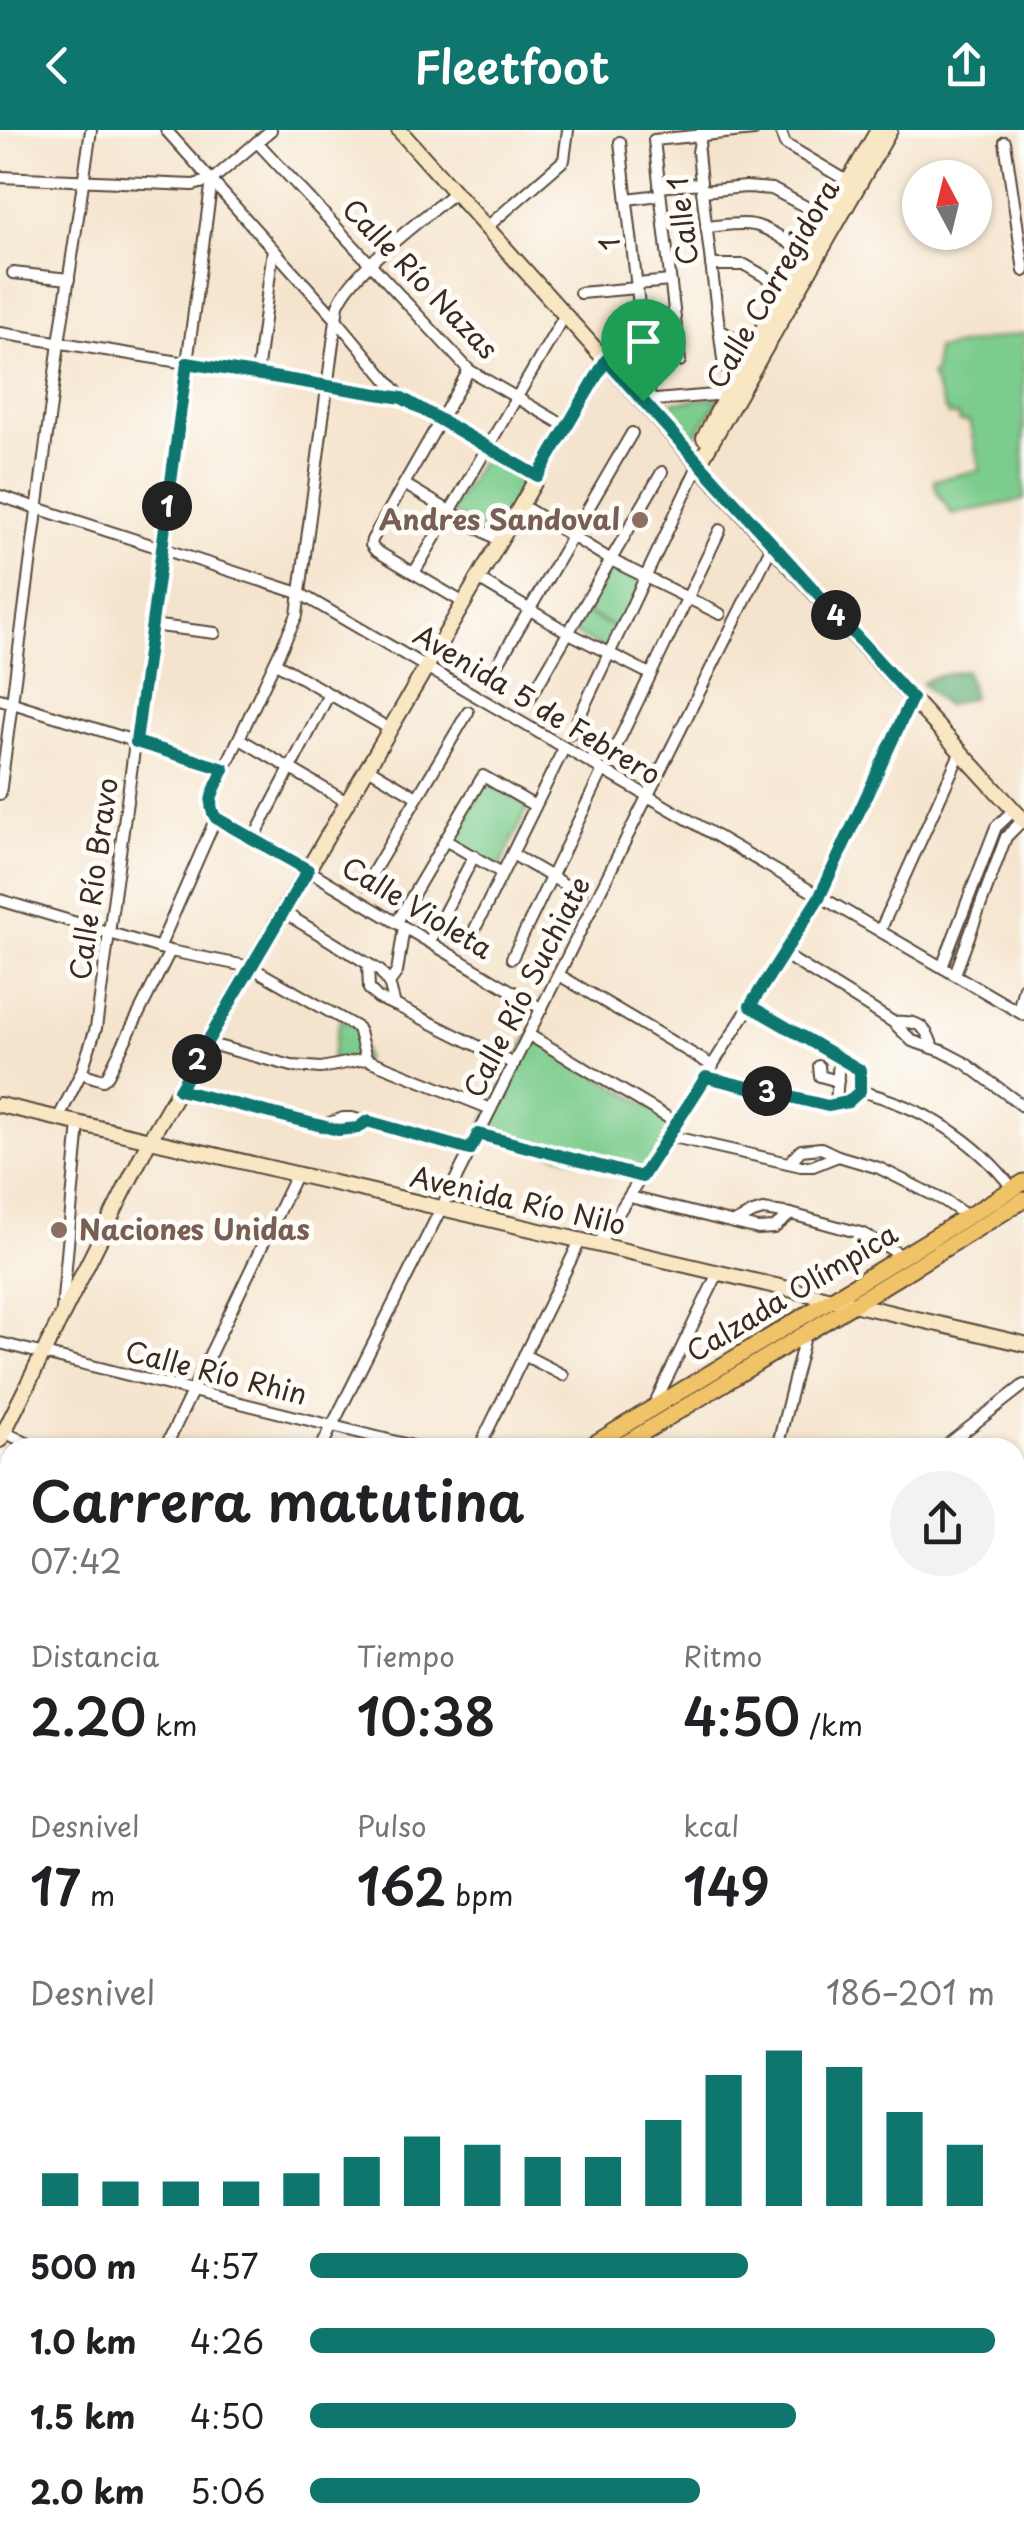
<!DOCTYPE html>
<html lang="es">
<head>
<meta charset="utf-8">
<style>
	:root { --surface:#fff; --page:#f2f2f2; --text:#202124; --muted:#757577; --accent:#0f766e }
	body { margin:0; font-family:"Playpen Sans",sans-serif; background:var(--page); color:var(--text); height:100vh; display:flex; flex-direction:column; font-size:38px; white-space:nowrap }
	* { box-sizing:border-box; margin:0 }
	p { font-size:32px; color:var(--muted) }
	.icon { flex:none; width:55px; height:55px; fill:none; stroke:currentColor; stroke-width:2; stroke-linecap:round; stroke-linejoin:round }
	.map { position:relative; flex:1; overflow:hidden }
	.panel { position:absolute; left:0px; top:1308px; width:1025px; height:1112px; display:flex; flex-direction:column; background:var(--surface); border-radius:30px 30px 0 0; box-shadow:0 2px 8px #0004 }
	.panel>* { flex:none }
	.needle { width:65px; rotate:353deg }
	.tools { position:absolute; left:902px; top:30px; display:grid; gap:20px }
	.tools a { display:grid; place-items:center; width:90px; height:90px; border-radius:50%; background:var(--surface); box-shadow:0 2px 8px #0004; font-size:50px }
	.pin { position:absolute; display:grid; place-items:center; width:85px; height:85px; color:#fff; margin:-102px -42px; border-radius:50% 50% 50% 0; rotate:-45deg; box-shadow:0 0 10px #0007 }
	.pin .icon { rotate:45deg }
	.km { position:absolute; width:50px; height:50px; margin:-25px; border-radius:50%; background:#222; color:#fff; font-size:28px; line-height:50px; text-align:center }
	.round { display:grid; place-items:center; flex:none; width:105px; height:105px; border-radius:52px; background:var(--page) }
	.headline { display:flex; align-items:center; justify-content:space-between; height:170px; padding:0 30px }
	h1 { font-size:55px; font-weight:600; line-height:75px }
	.figures { display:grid; grid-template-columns:repeat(3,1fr); gap:15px; height:170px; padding:10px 30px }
	.figures div { display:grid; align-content:center }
	.figures b { font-size:50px; font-weight:600 }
	.figures small { font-size:28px; font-weight:400 }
	.figures p { font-size:28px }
	.chart { height:280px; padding:20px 30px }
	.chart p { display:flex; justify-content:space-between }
	.chart svg { width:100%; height:180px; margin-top:10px; stroke:var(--accent); stroke-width:6 }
	ul { padding:0 30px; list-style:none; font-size:32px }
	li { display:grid; grid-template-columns:160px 120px 1fr; align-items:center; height:75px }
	li i { height:25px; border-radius:12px; background:var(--accent) }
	header { display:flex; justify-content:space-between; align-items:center; height:130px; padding:0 30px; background:var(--accent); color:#fff; font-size:45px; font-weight:600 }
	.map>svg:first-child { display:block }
	.green { fill:#7ccc8d; stroke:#5c7b56; stroke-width:2.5 }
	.forest { fill:#65b078; stroke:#506d4b; stroke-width:2.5 }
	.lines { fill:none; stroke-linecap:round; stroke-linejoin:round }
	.street-casing { stroke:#574638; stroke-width:14 }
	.secondary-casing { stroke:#574638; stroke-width:18 }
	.primary-casing { stroke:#574638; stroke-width:19 }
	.street { stroke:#fff; stroke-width:10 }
	.secondary { stroke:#f9e7c3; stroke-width:14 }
	.primary { stroke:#f0c369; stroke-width:15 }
	.route-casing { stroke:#fff; stroke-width:20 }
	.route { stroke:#0f766e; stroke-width:12 }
	.education-dot { fill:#8d6e63; stroke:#fdfcf7; stroke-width:4 }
	.labels { text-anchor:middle; stroke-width:10; stroke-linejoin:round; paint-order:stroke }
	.street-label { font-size:28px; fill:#3b2a1e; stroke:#fdfcf7 }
	.education-label { font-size:28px; font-weight:bold; fill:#785e54; stroke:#fdfcf7; text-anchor:end }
</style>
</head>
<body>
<header><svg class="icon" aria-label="back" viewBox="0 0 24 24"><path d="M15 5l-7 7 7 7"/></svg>Fleetfoot<svg class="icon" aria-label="share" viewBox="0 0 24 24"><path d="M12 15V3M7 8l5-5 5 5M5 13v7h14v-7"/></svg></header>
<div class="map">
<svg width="1024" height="2418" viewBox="0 0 1024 2418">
	<rect width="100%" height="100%" fill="#fdfcf7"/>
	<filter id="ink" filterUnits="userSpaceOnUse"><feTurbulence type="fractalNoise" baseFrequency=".01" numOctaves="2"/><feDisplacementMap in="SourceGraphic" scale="20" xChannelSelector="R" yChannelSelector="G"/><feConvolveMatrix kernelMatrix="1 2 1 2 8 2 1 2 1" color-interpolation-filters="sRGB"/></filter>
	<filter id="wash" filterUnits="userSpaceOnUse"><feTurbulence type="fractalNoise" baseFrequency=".0048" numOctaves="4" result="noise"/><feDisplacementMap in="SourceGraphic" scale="40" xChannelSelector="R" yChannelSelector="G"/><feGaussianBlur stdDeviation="2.25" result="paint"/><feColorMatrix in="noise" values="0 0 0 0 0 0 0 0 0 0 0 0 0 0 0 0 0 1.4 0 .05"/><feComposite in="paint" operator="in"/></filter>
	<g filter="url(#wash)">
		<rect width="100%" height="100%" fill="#f5e4cd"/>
		<!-- green -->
		<g class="green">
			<path d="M1024,203V370L952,384L936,360L934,350L980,340L969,292H960L958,286L948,285L947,280H945L931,245L934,243L936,219Z"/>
			<path d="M721,267L692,310L657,274Z"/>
			<path d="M489,317L538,346L500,411L450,382Z"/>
			<path d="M612,435L643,449L620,499L585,482Z"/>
			<path d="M584,483L616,499L606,520L572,502Z"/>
			<path d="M485,652L528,677L499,739L450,710Z"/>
			<path d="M340,889L358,898L365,929L330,935Z"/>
			<path d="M529,905L677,993L643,1047L478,1003Z"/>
			<path d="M0,2011L10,2034V2148L0,2156Z"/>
		</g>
		<!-- forest -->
		<path class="forest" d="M966,540L973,567L945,576L922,553L931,548Z"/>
	</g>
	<g filter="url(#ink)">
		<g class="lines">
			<!-- street casing -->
			<g class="street-casing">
				<g id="street">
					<path d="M166,0L336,189L402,268"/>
					<path d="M780,0L785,14L849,52"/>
					<path d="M702,1L698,22L701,53L724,237"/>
					<path d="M257,12L469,240L567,297"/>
					<path d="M620,12L650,270"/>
					<path d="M1005,12L1024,141"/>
					<path d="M0,47L193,55L212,50"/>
					<path d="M659,57L701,53"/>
					<path d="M702,61L746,57L772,59L827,88"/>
					<path d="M627,69L660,65"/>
					<path d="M487,97L564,30L568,0"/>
					<path d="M706,97C722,96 739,92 754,95C775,100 793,117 811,127"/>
					<path d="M711,135H745L787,159"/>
					<path d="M13,143L69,149"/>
					<path d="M637,154L670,151"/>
					<path d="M580,163L637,158"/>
					<path d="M720,200L757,223"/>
					<path d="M0,203L402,268L538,346"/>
					<path d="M680,231L654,10L754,0"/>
					<path d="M257,244L273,119"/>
					<path d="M644,271L726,264L731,266"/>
					<path d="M404,354L500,411"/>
					<path d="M0,366L299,463L1024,885"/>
					<path d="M521,375L611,430L720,484"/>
					<path d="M414,443L565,185"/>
					<path d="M478,449L569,503L650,544"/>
					<path d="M464,473L375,420L371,415L372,410L469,240"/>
					<path d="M151,495L215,503"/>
					<path d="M276,533L390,599"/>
					<path d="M488,551L632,303"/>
					<path d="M0,569L224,639"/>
					<path d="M529,570L662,342"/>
					<path d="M571,604L699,334"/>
					<path d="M240,609L347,672"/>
					<path d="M613,623L720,400"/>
					<path d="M368,638L417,667"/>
					<path d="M0,664L59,213L91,0"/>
					<path d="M216,688L254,708L542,879"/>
					<path d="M254,708L329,564"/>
					<path d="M445,710L502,743"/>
					<path d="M512,724L581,764"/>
					<path d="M366,754L468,582"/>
					<path d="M0,770L170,821L251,837L358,898L366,929"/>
					<path d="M283,782L380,841L389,853L395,875L514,934"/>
					<path d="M397,792L483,646L535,676"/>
					<path d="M880,801L961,621"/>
					<path d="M469,811L564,618"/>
					<path d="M429,812L474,726"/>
					<path d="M159,818L216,688L210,680V670L297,485L338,175C352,140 424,88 455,62"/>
					<path d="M783,824L893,892L912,911L942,921L965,933L1024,977"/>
					<path d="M512,828L603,640"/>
					<path d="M368,834L369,859L378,868L394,875"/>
					<path d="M942,837L996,697L1014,680"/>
					<path d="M955,844L1006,707L1023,690"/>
					<path d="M559,845L713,936"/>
					<path d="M389,853L397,842L404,797"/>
					<path d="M750,877L860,940V961"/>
					<path d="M1018,881L1024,857"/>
					<path d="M893,892C916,891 926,893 933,918"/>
					<path d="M529,905L677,993"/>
					<path d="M206,913L292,936L308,937L321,938L366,929L491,979"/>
					<path d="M819,936L820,946L838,951"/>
					<path d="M81,943L103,950L108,945L170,821"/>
					<path d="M706,947L829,976L848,971L860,961"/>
					<path d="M179,960L338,1000L358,998L367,991"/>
					<path d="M860,961C922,977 974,1008 1013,1059"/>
					<path d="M836,975L839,928"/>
					<path d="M58,989L81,943L96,898L212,50L271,0"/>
					<path d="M321,996L343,988H352L470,1020"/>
					<path d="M478,1003L643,1047"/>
					<path d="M669,1006L801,1036H813L838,1026"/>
					<path d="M789,1033L801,1020L821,1018L838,1026L879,1038L945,1071L967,1086"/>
					<path d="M630,1067L758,1099L774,1098L791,1084"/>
					<path d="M736,1092L753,1083L763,1080L791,1084L864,1104L901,1125"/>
					<path d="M598,1115L820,766L912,567"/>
					<path d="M62,1180L79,994"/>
					<path d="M0,1213L421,1318"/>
					<path d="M524,1225L563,1245"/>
					<path d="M653,1277L718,1143"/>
					<path d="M4,1302L37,1318"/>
					<path d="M165,1318L296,1045"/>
					<path d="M321,1318C470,1016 624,718 772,416"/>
					<path d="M479,1318L580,1111"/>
					<path d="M777,1318L806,1202"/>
					<path d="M943,1318L1024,1255"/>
					<path d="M1015,1397L1024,1391"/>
					<path d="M0,1552L10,1544"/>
					<path d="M1015,1646L1024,1657"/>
					<path d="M1015,1672L1024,1684"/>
					<path d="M0,1718L10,1710"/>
					<path d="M1015,1754L1024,1765"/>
					<path d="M1015,1864L1024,1876"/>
					<path d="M1015,1940L1024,1933"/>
					<path d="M1015,2000L1024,2011"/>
					<path d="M1015,2077L1024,2089"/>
					<path d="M1015,2202L1024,2214"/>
					<path d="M0,2317L10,2319"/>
					<path d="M1015,2371L1024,2383"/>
					<path d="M89,2410L95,2418"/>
					<path d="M639,2410L645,2418"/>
					<path d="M734,2410L740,2418"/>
					<path d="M825,2410L831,2418"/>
					<path d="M974,2414L977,2418"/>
					<path d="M48,2418L58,2410"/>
					<path d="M668,2418L676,2410"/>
					<path d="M711,2418L722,2410"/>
					<path d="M757,2418L767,2410"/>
					<path d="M900,2418L910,2410"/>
				</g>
			</g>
			<!-- secondary casing -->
			<g class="secondary-casing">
				<g id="secondary">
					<path d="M399,0L772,416L1024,691"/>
					<path d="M704,308C757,203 820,102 878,0"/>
					<path d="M699,334L890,0"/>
					<path d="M0,975L1024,1214"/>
					<path d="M0,1310L149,1011L606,230"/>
				</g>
			</g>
			<!-- primary casing -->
			<g class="primary-casing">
				<g id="primary">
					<path d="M587,1318L1024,1052"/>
					<path d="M618,1318L1024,1070"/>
					<path d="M0,1426L10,1429"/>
					<path d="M0,1442L10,1445"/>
					<path d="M0,1791L10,1804"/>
					<path d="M0,1826L10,1839"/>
					<path d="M455,2410L461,2418"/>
					<path d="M485,2410L491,2418"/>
				</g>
			</g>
			<!-- street -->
			<use href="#street" class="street"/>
			<!-- secondary -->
			<use href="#secondary" class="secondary"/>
			<!-- primary -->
			<use href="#primary" class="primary"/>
		</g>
	</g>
	<g class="lines" filter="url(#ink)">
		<!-- route casing -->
		<g class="route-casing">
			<path id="route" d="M606,230L912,568L820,766L750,876L860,940V961L848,972L828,976L706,947L642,1047L478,1004L470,1020L367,991L358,998L338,1000L179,960L308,740L216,688C204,671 217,656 224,639L136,612L187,233L402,268L538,346Z"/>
		</g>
		<!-- route -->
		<use href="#route" class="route"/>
	</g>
	<!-- markers -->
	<g class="education-dot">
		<circle cx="640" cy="390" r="10"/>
		<circle cx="59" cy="1100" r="10"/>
	</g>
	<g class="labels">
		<!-- street labels -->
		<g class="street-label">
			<text transform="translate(683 91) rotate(-97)" y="10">Calle 1</text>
			<text transform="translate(610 114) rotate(-97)" y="10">1</text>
			<text transform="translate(420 149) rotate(46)" y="10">Calle Río Nazas</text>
			<text transform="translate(773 154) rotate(-60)" y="10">Calle Corregidora</text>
			<text transform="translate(537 575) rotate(31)" y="10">Avenida 5 de Febrero</text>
			<text transform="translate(94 749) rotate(-82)" y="10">Calle Río Bravo</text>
			<text transform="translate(417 778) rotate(31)" y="10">Calle Violeta</text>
			<text transform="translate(527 857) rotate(-63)" y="10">Calle Río Suchiate</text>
			<text transform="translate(518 1071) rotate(13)" y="10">Avenida Río Nilo</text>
			<text transform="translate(792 1163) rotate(-31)" y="10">Calzada Olímpica</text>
			<text transform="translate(216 1243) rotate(14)" y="10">Calle Río Rhin</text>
		</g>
		<!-- education labels -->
		<g class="education-label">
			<text x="620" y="400">Andres Sandoval</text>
			<text x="79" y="1110" text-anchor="start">Naciones Unidas</text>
		</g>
	</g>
</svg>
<div class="tools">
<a><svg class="needle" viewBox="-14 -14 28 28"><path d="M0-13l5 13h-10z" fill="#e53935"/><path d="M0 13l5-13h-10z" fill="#757577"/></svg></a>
</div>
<div class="pin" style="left:643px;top:271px;background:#1e9e55"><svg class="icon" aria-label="arrive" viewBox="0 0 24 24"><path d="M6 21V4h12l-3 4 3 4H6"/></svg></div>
<b class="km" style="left:167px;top:376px">1</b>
<b class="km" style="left:197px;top:929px">2</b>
<b class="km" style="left:767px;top:961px">3</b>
<b class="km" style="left:836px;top:485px">4</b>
<section class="panel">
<div class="headline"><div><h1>Carrera matutina</h1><p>07:42</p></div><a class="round"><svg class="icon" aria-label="share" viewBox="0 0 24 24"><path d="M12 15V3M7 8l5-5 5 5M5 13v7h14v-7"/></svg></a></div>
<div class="figures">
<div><p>Distancia</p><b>2.20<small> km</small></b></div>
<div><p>Tiempo</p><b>10:38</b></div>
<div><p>Ritmo</p><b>4:50<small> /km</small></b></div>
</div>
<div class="figures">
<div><p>Desnivel</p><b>17<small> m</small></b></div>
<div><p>Pulso</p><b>162<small> bpm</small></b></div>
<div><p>kcal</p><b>149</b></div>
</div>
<div class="chart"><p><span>Desnivel</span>186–201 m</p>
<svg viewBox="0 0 160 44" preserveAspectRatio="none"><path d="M5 44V36M15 44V38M25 44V38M35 44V38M45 44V36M55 44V32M65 44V27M75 44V29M85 44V32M95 44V32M105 44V23M115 44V12M125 44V6M135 44V10M145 44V21M155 44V29"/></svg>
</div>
<ul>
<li><b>500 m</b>4:57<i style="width:64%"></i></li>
<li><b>1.0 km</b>4:26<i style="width:100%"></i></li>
<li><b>1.5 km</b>4:50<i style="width:71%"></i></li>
<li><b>2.0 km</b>5:06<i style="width:57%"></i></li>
</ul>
</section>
</div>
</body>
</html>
